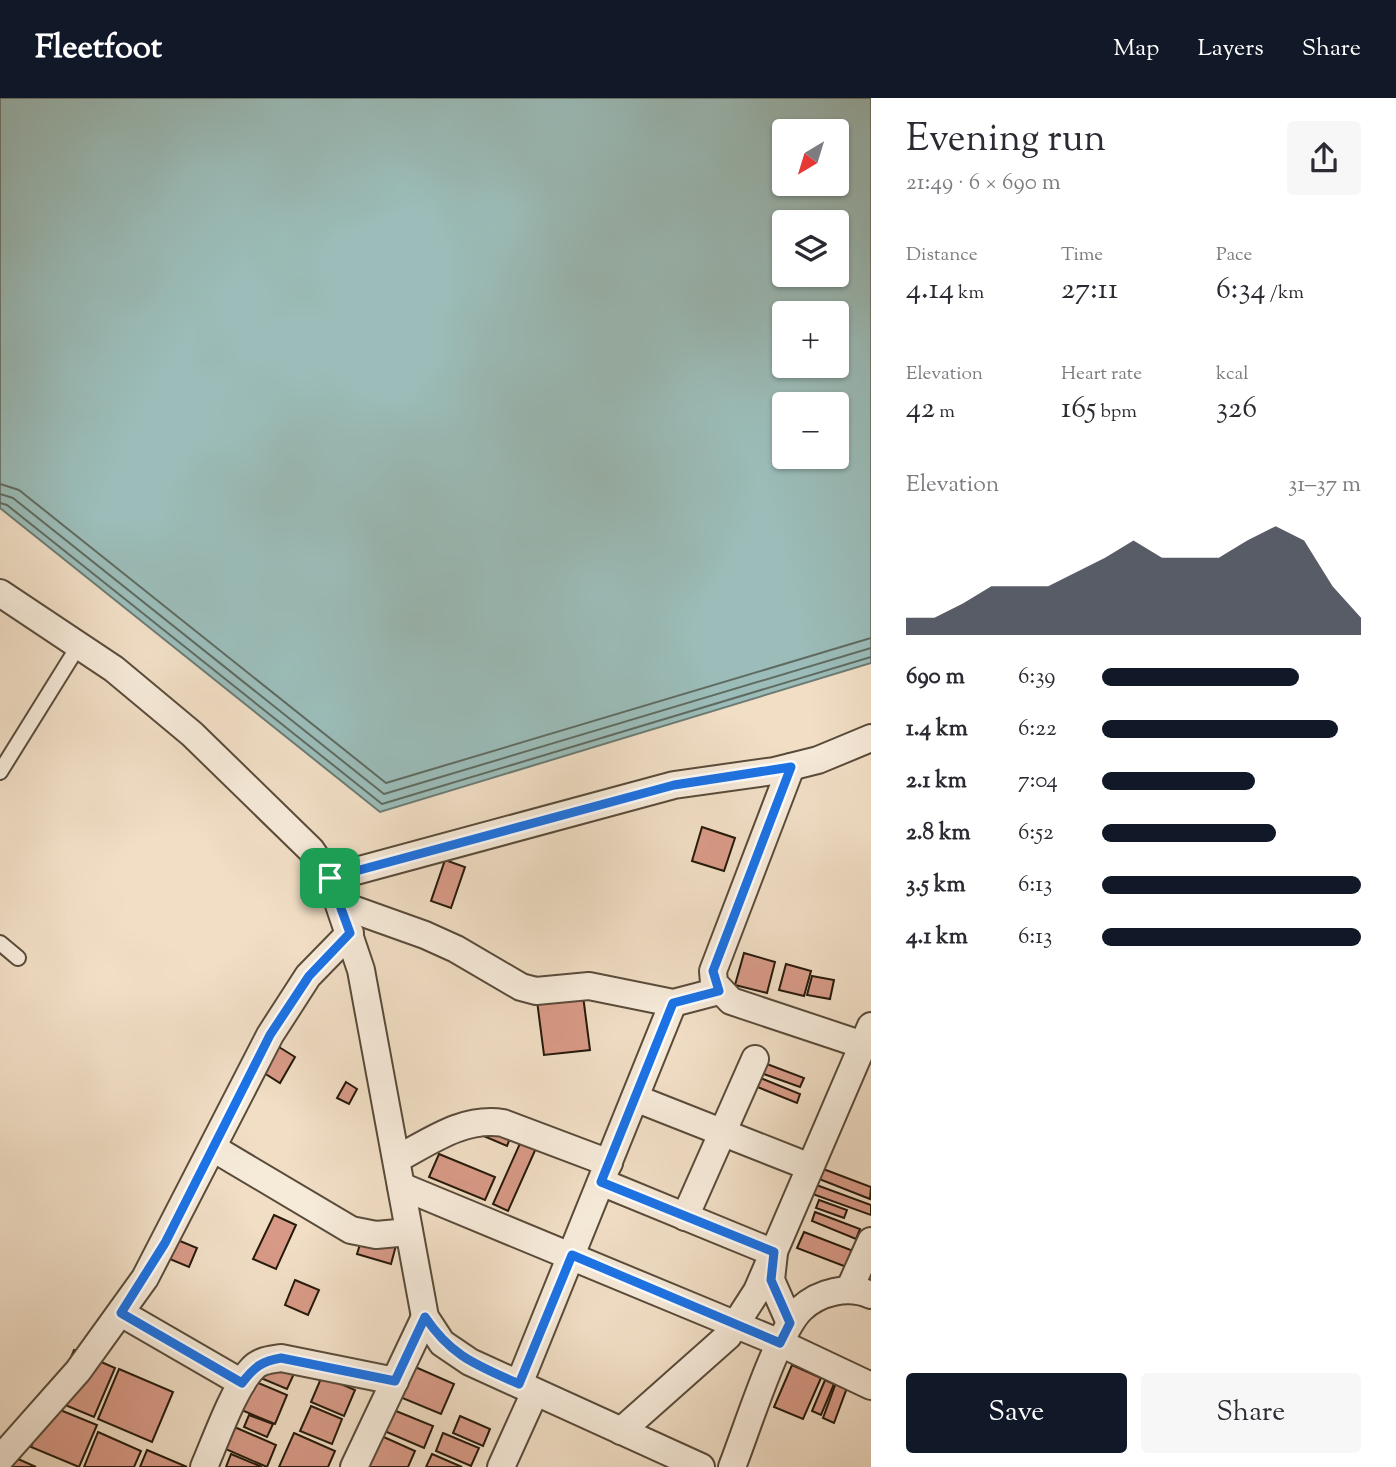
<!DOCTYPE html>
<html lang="en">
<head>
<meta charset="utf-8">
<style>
	:root { --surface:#fff; --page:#f7f7f7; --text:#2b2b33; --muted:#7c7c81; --accent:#111827 }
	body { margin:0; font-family:"Sorts Mill Goudy",serif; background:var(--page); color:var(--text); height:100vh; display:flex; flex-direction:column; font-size:26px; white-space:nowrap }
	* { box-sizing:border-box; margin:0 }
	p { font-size:23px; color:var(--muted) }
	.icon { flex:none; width:38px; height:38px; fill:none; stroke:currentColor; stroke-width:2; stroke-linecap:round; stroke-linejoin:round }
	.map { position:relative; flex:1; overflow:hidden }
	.panel { display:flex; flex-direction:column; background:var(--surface); width:525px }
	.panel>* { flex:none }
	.needle { width:46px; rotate:218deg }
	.fabs { position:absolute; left:772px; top:21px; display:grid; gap:14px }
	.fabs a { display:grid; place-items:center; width:77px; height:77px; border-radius:7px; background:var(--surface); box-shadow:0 2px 5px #0004; font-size:35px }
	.pin { position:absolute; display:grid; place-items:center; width:60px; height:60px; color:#fff; margin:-30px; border-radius:14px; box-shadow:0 4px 10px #0006 }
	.round { display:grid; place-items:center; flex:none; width:74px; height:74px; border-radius:7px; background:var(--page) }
	.headline { display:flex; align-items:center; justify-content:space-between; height:119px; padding:0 35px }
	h1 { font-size:38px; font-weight:600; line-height:52px }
	.metrics { display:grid; grid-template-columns:repeat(3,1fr); gap:10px; height:119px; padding:7px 35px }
	.metrics div { display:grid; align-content:center }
	.metrics b { font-size:30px; font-weight:600 }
	.metrics small { font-size:19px; font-weight:400 }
	.metrics p { font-size:19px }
	.chart { height:196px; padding:14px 35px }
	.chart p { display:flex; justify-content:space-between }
	.chart svg { width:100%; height:126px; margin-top:7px; fill:var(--accent); opacity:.7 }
	.cta { display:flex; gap:14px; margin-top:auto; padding:14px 35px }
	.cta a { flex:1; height:80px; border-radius:7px; background:var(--accent); color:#fff; font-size:28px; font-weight:600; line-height:80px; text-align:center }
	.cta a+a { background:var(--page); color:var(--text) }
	ul { padding:0 35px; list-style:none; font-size:23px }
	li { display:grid; grid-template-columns:112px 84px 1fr; align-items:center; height:52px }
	li i { height:18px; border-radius:9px; background:var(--accent) }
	header { display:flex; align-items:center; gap:42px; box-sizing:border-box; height:98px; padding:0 35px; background:var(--accent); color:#fff }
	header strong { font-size:33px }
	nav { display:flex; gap:38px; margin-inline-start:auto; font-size:24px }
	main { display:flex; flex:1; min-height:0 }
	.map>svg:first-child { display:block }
	.water { fill:#9bbcb8; stroke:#6c7b73; stroke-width:2; fill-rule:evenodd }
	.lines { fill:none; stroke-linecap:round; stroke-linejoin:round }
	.shore { stroke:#606b62; stroke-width:2 }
	.building { fill:#d89a87; stroke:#261a0b; stroke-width:2 }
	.lane-casing { stroke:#594b3a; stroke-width:18 }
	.street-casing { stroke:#594b3a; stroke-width:30 }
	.lane { stroke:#f6ead9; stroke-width:14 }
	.street { stroke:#f6ead9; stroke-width:26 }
	.route-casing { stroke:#fff; stroke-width:14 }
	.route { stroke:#1a73e8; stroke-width:9 }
</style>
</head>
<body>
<header>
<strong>Fleetfoot</strong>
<nav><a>Map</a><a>Layers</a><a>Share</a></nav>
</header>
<main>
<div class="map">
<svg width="871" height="1369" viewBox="0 0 871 1369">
	<rect width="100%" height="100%" fill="#f1dec5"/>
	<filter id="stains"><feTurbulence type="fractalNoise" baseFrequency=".00286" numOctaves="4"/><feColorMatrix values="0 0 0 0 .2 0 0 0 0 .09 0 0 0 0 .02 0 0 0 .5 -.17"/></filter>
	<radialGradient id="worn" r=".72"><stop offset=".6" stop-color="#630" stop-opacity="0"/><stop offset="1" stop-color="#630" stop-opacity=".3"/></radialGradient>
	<!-- water -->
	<path class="water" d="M0,0H871V565L380,714L0,410ZM784,33H836V86H784ZM784,124H836V177H784ZM784,215H836V268H784ZM784,306H836V359H784Z"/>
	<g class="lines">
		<!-- shore -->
		<g class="shore">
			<path d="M0,386L19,392L386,685L871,540"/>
			<path d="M0,396L13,400L384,696L871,550"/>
			<path d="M0,405L7,407L382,706L871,559"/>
		</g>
	</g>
	<!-- building -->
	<g class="building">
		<path d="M702,729L735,740L724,773L692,763Z"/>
		<path d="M445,762L465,769L451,810L431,803Z"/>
		<path d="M744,855L775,864L767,895L735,887Z"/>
		<path d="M786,866L811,873L804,898L779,892Z"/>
		<path d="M812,878L834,882L830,901L807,897Z"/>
		<path d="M582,890L590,952L544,957L536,895Z"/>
		<path d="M279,949L295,959L280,985L264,975Z"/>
		<path d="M751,960L804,980L800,989L747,970Z"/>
		<path d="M753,977L800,996L797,1005L750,986Z"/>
		<path d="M346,984L357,991L349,1006L337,1000Z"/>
		<path d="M472,1033L512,1035L507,1048Z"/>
		<path d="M522,1041L537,1048L508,1113L493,1106Z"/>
		<path d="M439,1056L495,1079L485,1102L429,1079Z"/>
		<path d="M818,1069L871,1089L870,1101L814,1079Z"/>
		<path d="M811,1085L871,1107V1117L807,1094Z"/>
		<path d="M819,1102L847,1112L844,1120L816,1110Z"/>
		<path d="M815,1114L860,1131L856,1141L812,1123Z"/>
		<path d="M274,1117L296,1127L276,1171L253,1161Z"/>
		<path d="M365,1130L398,1140L391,1166L357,1156Z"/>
		<path d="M804,1134L856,1154L849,1170L797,1150Z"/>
		<path d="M168,1138L197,1150L189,1169L160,1157Z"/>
		<path d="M295,1182L319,1192L308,1217L285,1207Z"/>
		<path d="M74,1252L115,1270L94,1319L53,1302Z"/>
		<path d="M792,1267L821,1280L803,1321L774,1309Z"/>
		<path d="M413,1268L454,1286L441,1316L400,1299Z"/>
		<path d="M297,1269L287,1291L249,1275Z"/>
		<path d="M119,1271L173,1294L152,1344L98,1321Z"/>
		<path d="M322,1278L355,1292L344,1318L311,1304Z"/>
		<path d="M244,1279L287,1297L275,1326L232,1308Z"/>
		<path d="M825,1282L834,1286L821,1317L812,1313Z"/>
		<path d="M837,1282L848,1287L834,1325L823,1320Z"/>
		<path d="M48,1307L97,1327L79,1369L31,1349Z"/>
		<path d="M311,1308L342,1321L332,1346L300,1333Z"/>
		<path d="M391,1311L433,1328L424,1350L382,1332Z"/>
		<path d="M249,1317L273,1326L267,1339L244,1329Z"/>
		<path d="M460,1318L490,1331L483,1348L453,1335Z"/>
		<path d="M230,1327L276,1347L267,1369L221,1349Z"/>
		<path d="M98,1334L141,1353L134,1369H84Z"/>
		<path d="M294,1335L335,1353L328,1369H279Z"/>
		<path d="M443,1335L479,1350L471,1368L436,1353Z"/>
		<path d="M377,1336L415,1353L408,1369H364Z"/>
		<path d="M147,1352L187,1369H140Z"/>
		<path d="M231,1356L262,1369H226Z"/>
		<path d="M432,1356L462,1369H426Z"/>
		<path d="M9,1357L36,1369H4Z"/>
	</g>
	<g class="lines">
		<!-- lane casing -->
		<g class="lane-casing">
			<g id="lane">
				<path d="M0,674L79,547"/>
				<path d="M0,845L18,860"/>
			</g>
		</g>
		<!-- street casing -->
		<g class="street-casing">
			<g id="street">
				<path d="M0,495L114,571L192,636L311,752L330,780L361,872L425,1219L442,1245L470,1264L701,1369"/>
				<path d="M791,669L713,873L714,885L731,903L863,947"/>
				<path d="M330,780L674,687L774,673L818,662L871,640"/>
				<path d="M341,807L425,837L456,851L521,889L536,893L589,888L673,905L719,893"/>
				<path d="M635,1000L810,1069"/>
				<path d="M213,1050L351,1132L376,1137L409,1134"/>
				<path d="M397,1061C431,1043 463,1019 503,1025L609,1065"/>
				<path d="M601,1084L774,1155L771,1182L790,1225"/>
				<path d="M401,1088L780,1245L871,1288"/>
				<path d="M685,1119L755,961"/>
				<path d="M849,1192L871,1143"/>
				<path d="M121,1215L242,1285"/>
				<path d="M519,1286L673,905"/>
				<path d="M621,1333L728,1238L757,1193L871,928"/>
				<path d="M0,1361L78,1273L145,1180L270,937L308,878L350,835"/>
				<path d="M204,1369C215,1344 234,1290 252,1271C260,1262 270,1262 281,1260L395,1283"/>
				<path d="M354,1369L425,1219"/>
				<path d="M501,1369L535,1294"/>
				<path d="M732,1369C746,1334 777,1234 801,1211C819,1194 848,1187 871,1197"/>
			</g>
		</g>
		<!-- lane -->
		<use href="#lane" class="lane"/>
		<!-- street -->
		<use href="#street" class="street"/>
	</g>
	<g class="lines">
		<!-- route casing -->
		<g class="route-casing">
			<path id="route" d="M791,669L713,873L719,893L673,905L601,1084L774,1154L771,1182L790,1225L780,1245L572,1157L519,1286C477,1267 452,1259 425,1219L395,1283L281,1260C262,1263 254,1269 242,1285L121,1215L165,1145L270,937L309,878L350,835L330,780L674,687Z"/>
		</g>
		<!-- route -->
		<use href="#route" class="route"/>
	</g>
	<rect width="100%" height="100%" filter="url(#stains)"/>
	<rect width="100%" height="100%" fill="url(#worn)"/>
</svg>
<div class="fabs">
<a><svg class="needle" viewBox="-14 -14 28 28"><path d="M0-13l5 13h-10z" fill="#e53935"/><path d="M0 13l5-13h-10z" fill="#7c7c81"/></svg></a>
<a><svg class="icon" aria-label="layers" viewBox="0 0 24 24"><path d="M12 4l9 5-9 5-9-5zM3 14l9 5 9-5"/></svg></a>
<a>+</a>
<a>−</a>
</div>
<div class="pin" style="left:330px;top:780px;background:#1e9e55"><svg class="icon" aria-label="arrive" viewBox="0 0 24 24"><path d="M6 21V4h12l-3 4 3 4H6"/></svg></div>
</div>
<section class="panel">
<div class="headline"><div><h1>Evening run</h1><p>21:49 · 6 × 690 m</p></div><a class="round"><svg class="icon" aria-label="share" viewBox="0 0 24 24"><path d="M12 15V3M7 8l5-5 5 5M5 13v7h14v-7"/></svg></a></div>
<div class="metrics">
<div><p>Distance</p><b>4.14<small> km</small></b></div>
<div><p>Time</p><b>27:11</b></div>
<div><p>Pace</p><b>6:34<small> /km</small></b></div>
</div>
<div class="metrics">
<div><p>Elevation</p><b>42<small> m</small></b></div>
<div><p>Heart rate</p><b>165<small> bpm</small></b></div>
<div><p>kcal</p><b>326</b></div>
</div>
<div class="chart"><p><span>Elevation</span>31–37 m</p>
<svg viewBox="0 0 160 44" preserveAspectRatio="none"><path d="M0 44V38L10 38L20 33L30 27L40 27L50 27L60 22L70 17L80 11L90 17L100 17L110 17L120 11L130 6L140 11L150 27L160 38V44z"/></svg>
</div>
<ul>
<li><b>690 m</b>6:39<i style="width:76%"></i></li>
<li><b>1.4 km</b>6:22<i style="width:91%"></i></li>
<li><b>2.1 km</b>7:04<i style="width:59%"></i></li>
<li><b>2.8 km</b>6:52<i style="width:67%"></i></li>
<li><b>3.5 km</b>6:13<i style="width:100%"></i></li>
<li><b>4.1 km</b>6:13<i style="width:100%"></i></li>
</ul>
<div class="cta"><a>Save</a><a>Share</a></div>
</section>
</main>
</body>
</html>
